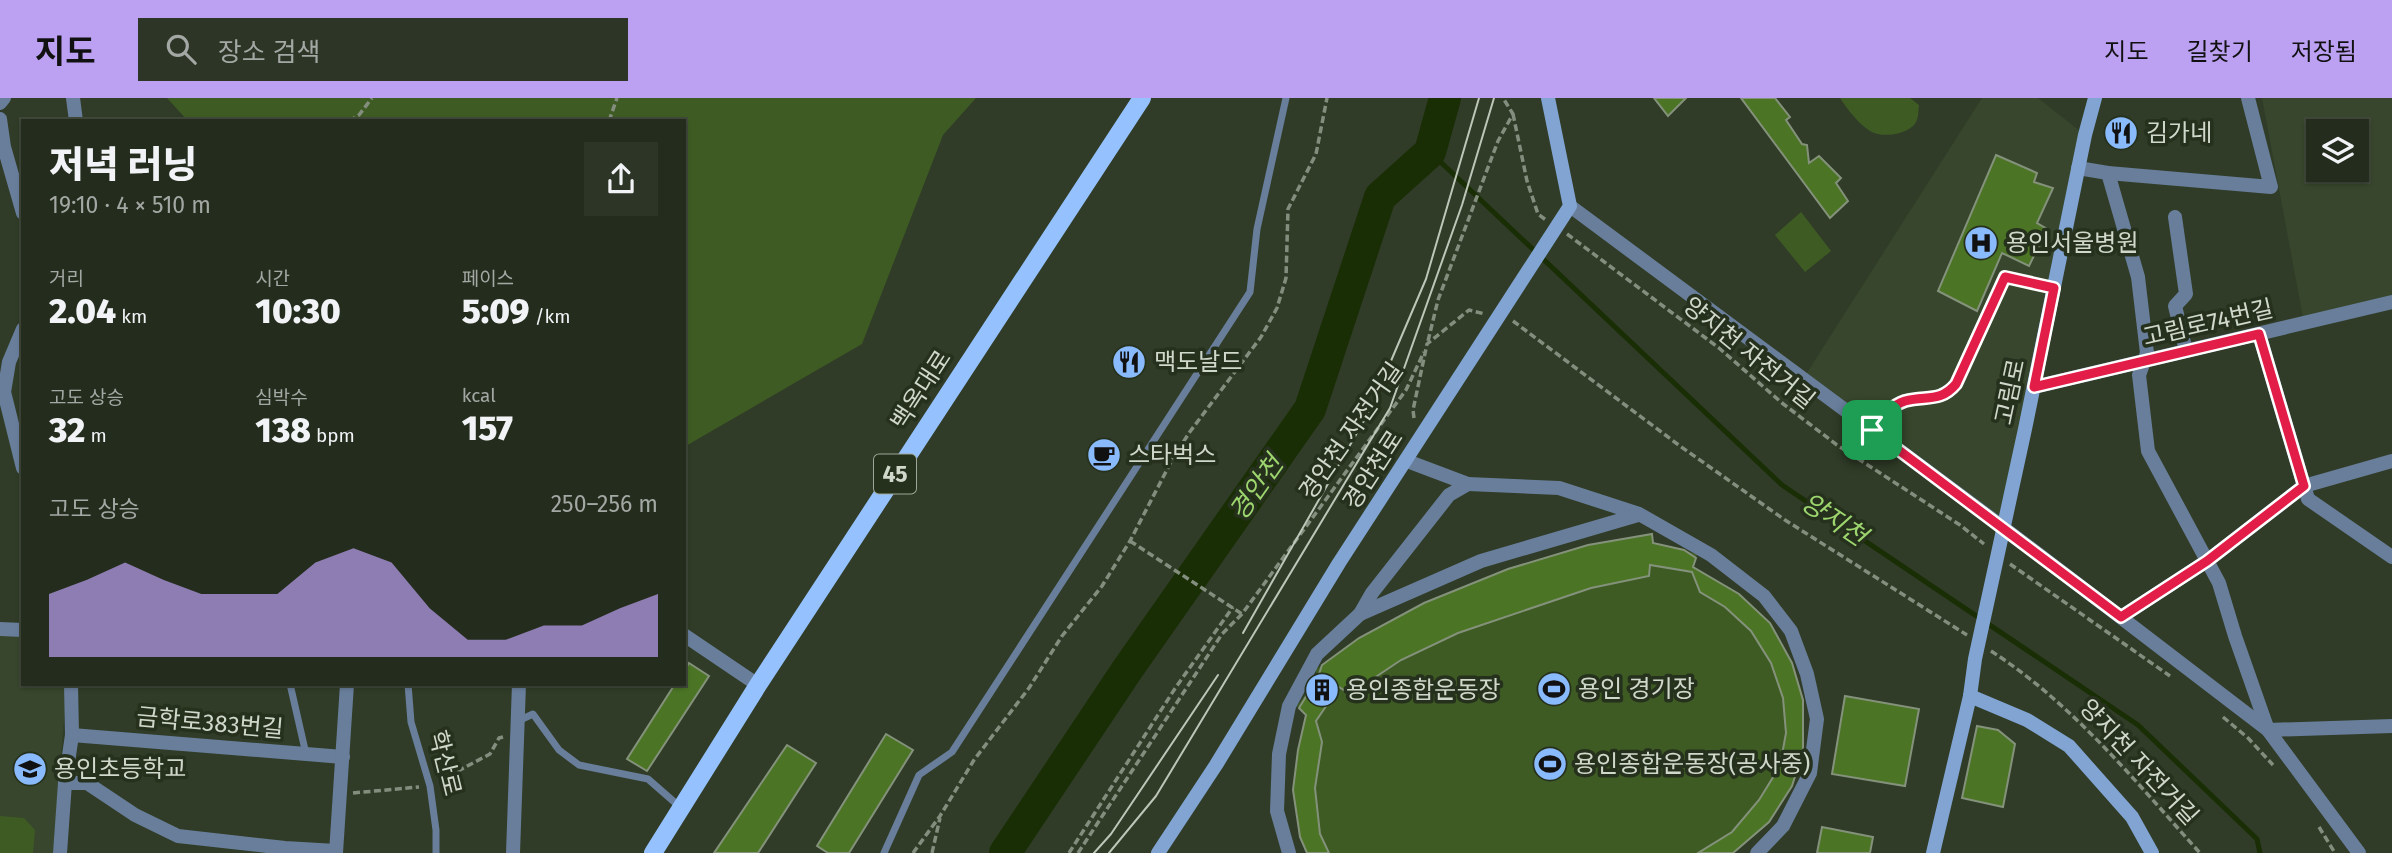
<!DOCTYPE html>
<html lang="ko">
<head>
<meta charset="utf-8">
<style>
	:root { --surface:#242d1d; --page:#2c3526; --text:#f1f3f6; --muted:#a3a8a4; --line:#41493b; --accent:#bca0f2 }
	body { margin:0; font-family:"Fira Sans","Noto Sans KR",sans-serif; background:var(--page); color:var(--text); height:100vh; display:flex; flex-direction:column; font-size:26px; white-space:nowrap }
	* { box-sizing:border-box; margin:0 }
	p { font-size:23px; color:var(--muted) }
	.icon { flex:none; width:38px; height:38px; fill:none; stroke:currentColor; stroke-width:2; stroke-linecap:round; stroke-linejoin:round }
	.map { position:relative; flex:1; overflow:hidden }
	.sheet { position:absolute; left:21px; top:21px; width:665px; height:567px; display:flex; flex-direction:column; background:var(--surface); border-radius:0px; box-shadow:0 2px 5px #0004,0 0 0 2px var(--line) }
	.sheet>* { flex:none }
	.fabs { position:absolute; left:2306px; top:21px; display:grid; gap:14px }
	.fabs a { display:grid; place-items:center; width:63px; height:63px; border-radius:0px; background:var(--surface); box-shadow:0 2px 5px #0004,0 0 0 2px var(--line); font-size:35px }
	.pin { position:absolute; display:grid; place-items:center; width:60px; height:60px; color:#fff; margin:-30px; border-radius:14px; box-shadow:0 4px 10px #0006 }
	.round { display:grid; place-items:center; flex:none; width:74px; height:74px; border-radius:0px; background:var(--page) }
	.overview { display:flex; align-items:center; justify-content:space-between; height:119px; padding:0 28px }
	h1 { font-size:38px; font-weight:800; line-height:52px }
	.metrics { display:grid; grid-template-columns:repeat(3,1fr); gap:10px; height:119px; padding:7px 28px }
	.metrics div { display:grid; align-content:center }
	.metrics b { font-size:35px; font-weight:800 }
	.metrics small { font-size:19px; font-weight:400 }
	.metrics p { font-size:19px }
	.chart { height:196px; padding:14px 28px }
	.chart p { display:flex; justify-content:space-between }
	.chart svg { width:100%; height:126px; margin-top:7px; fill:var(--accent); opacity:.7 }
	header { display:flex; align-items:center; gap:42px; box-sizing:border-box; height:98px; padding:0 35px; background:var(--accent); color:#111 }
	header strong { font-size:33px }
	nav { display:flex; gap:38px; margin-inline-start:auto; font-size:24px }
	.search { width:490px; height:63px; background:var(--page); display:flex; align-items:center; gap:18px; box-sizing:border-box; padding:0 24px; border-radius:0px; color:var(--muted); font-size:26px }
	.map>svg:first-child { display:block }
	.built { fill:#37462c; fill-rule:evenodd }
	.green { fill:#3e5b24 }
	.lines { fill:none; stroke-linecap:round; stroke-linejoin:round }
	.stream { stroke:#192e04; stroke-width:5 }
	.river { stroke:#192e04; stroke-width:32 }
	.building { fill:#4b7425; stroke:#84927b; stroke-width:2 }
	.path { stroke:#848e7e; stroke-width:3.5; stroke-dasharray:7 3.5; stroke-linecap:butt }
	.lane { stroke:#687e9b; stroke-width:7 }
	.street { stroke:#687e9b; stroke-width:14 }
	.secondary { stroke:#81a4d3; stroke-width:14 }
	.primary { stroke:#95c2ff; stroke-width:18 }
	.tram { stroke:#bdc6b8; stroke-width:2 }
	.route-casing { stroke:#fff; stroke-width:14 }
	.route { stroke:#e11d48; stroke-width:9 }
	.labels { text-anchor:middle; stroke-width:7; stroke-linejoin:round; paint-order:stroke }
	.shield { fill:#26311d; stroke:#9da697; stroke-width:2 }
	.shield-label { font-size:23px; font-weight:bold; fill:#d0d8cb }
	.poi-label { font-size:24px; fill:#d0d8cb; stroke:#26311d; text-anchor:start }
	.street-label { font-size:24px; fill:#d0d8cb; stroke:#26311d }
	.water-label { font-size:26px; font-style:italic; fill:#9dd56e; stroke:#26311d }
</style>
</head>
<body>
<header>
<strong>지도</strong>
<div class="search"><svg class="icon" aria-label="search" viewBox="0 0 24 24"><circle cx="10" cy="10" r="6"/><path d="M15 15l6 6"/></svg>장소 검색</div>
<nav><a>지도</a><a>길찾기</a><a>저장됨</a></nav>
</header>
<div class="map">
<svg width="2392" height="755" viewBox="0 0 2392 755">
	<rect width="100%" height="100%" fill="#303c27"/>
	<!-- built -->
	<g class="built">
		<path d="M1982,0H2038L2085,37L2004,430L1803,281Z"/>
		<path d="M2262,0H2392V202L2304,225ZM2319,33H2357V72H2319Z"/>
		<path d="M0,531L23,532V586H67L53,755H0Z"/>
	</g>
	<!-- green -->
	<g class="green">
		<path d="M167,0H976L943,37L862,246L684,349V23H188Z"/>
		<path d="M1840,0H1910L1919,7C1918,14 1919,23 1913,28C1903,37 1882,40 1870,33C1859,26 1847,11 1840,0Z"/>
		<path d="M1801,114L1831,153L1805,174L1775,137Z"/>
		<path d="M1652,436L1654,445L1697,456L1693,469L1770,525L1792,565L1803,602L1804,649L1792,688L1769,724L1733,755H1307C1287,710 1295,663 1306,617L1297,608L1318,579L1315,572L1359,540L1424,505L1508,471L1588,447Z"/>
		<path d="M0,718L24,720L35,732L33,755H0Z"/>
	</g>
	<g class="lines">
		<!-- stream -->
		<path class="stream" d="M1430,54L1782,387L2138,627L2257,741L2260,755"/>
		<!-- river -->
		<path class="river" d="M1005,755L1127,572L1310,311L1380,99L1430,54L1445,0"/>
	</g>
	<!-- building -->
	<g class="building">
		<path d="M1654,0H1686L1668,18Z"/>
		<path d="M1741,0H1775L1790,19L1786,22L1802,46L1807,47L1809,65L1819,58L1841,80L1836,85L1848,103L1830,120Z"/>
		<path d="M1996,57L2037,75L2034,84L2053,90L2037,125L2047,131L2029,168L2002,155L1977,213L1938,193Z"/>
		<path d="M1652,436L1653,445L1684,452L1696,460L1693,469L1739,496L1770,525L1792,565L1803,602V653L1792,688L1769,724L1733,755H1698L1732,734L1759,702L1780,668L1786,635L1783,600L1771,565L1751,533L1725,509L1700,494L1692,474L1650,467L1649,478L1591,490L1458,535L1401,562L1350,596L1339,589L1316,623L1322,644L1315,690L1320,736L1329,755H1307L1300,739L1293,692L1298,652L1306,617L1299,610L1318,579L1322,567L1359,540L1424,505L1508,471L1588,447Z"/>
		<path d="M689,565L709,578L647,673L627,661L675,586H684V573Z"/>
		<path d="M1845,598L1919,611L1905,688L1832,676Z"/>
		<path d="M1977,628L1998,632L2015,646L2003,709L1962,700Z"/>
		<path d="M886,636L913,652L849,755H828L817,748Z"/>
		<path d="M787,647L816,665L758,755H714Z"/>
		<path d="M1822,729L1873,739L1870,755H1817Z"/>
	</g>
	<g class="lines">
		<!-- path -->
		<g class="path">
			<path d="M1513,16L1527,83L1538,116L1546,122"/>
			<path d="M349,23L359,17L372,0"/>
			<path d="M609,23L617,0"/>
			<path d="M1567,136L1719,250L1782,305L1837,347L1960,427L1984,446"/>
			<path d="M1513,223L1680,348L1785,422L1967,537"/>
			<path d="M1428,243L1438,202L1498,43L1513,16L1503,0"/>
			<path d="M1414,320L1413,312L1427,246L1469,212L1485,216"/>
			<path d="M1130,443L1242,516"/>
			<path d="M2010,466L2170,578"/>
			<path d="M1991,553C2073,606 2135,683 2200,755"/>
			<path d="M2223,619L2248,640L2273,667"/>
			<path d="M439,683L490,656L499,640L503,639"/>
			<path d="M353,695L419,689"/>
			<path d="M2319,729L2335,755"/>
			<path d="M913,755L940,718L974,662L1029,590L1062,538L1102,488L1130,443L1172,362L1189,335L1261,239L1277,210L1286,180L1288,111L1316,56L1327,0"/>
			<path d="M932,755L940,720"/>
			<path d="M1069,755L1176,589L1233,509"/>
			<path d="M1078,755L1222,536L1242,516L1406,292L1424,254"/>
		</g>
		<!-- lane -->
		<g class="lane">
			<path d="M1872,331C1882,320 1891,308 1906,303C1926,297 1941,305 1956,286L2005,179L2053,190"/>
			<path d="M290,586L306,656"/>
			<path d="M408,586L411,624L430,688L436,732V755"/>
			<path d="M518,623L533,616L559,652L579,667L648,681L680,709"/>
			<path d="M884,755L919,677L952,654L1250,194L1257,131L1286,0"/>
		</g>
		<!-- street -->
		<g class="street">
			<path d="M73,0L76,23"/>
			<path d="M0,5L4,0"/>
			<path d="M0,21L4,49L23,115"/>
			<path d="M2078,70L2108,75L2271,89L2248,0"/>
			<path d="M2108,75L2138,179L2147,255L2139,277L2148,353L2219,485L2235,538L2268,632L2392,628"/>
			<path d="M1570,108L2004,430L2268,632L2359,755"/>
			<path d="M2175,119L2186,196L2175,208L2186,253"/>
			<path d="M23,231L9,264L4,294L23,370"/>
			<path d="M2259,236L2308,401L2392,459"/>
			<path d="M2034,289L2392,204"/>
			<path d="M1468,386L1559,390L1639,416L1711,457L1764,498L1791,533L1807,576L1817,621L1810,675L1783,728L1757,755"/>
			<path d="M1360,516L1481,463L1638,417"/>
			<path d="M2121,519L2207,463L2304,388L2392,363"/>
			<path d="M0,531L23,532"/>
			<path d="M684,537L758,587"/>
			<path d="M72,637L343,659"/>
			<path d="M65,685H87L135,717L178,738L285,750L336,753"/>
			<path d="M60,755L65,685L72,637L71,586"/>
			<path d="M336,755L347,586"/>
			<path d="M513,755L519,586"/>
			<path d="M1289,755L1277,713L1279,656L1289,608L1317,556L1360,516L1372,495L1449,397L1468,386L1407,363"/>
		</g>
		<!-- secondary -->
		<g class="secondary">
			<path d="M1970,598L2027,622L2069,648L2132,719L2152,755"/>
			<path d="M1158,755L1216,667L1339,465L1570,108L1548,0"/>
			<path d="M1933,755L1970,598L1975,561L2025,331L2085,37L2095,0"/>
		</g>
		<!-- primary -->
		<path class="primary" d="M653,755L758,587L1142,0"/>
		<!-- tram -->
		<g class="tram">
			<path d="M1243,535L1370,312L1426,181L1479,0"/>
			<path d="M1094,755L1111,736L1218,577"/>
			<path d="M1109,755L1156,698L1390,310L1462,107L1494,0"/>
		</g>
	</g>
	<g class="lines">
		<!-- route casing -->
		<g class="route-casing">
			<path id="route" d="M2005,179L2054,190L2034,289L2259,236L2304,388L2207,463L2121,519L1872,332C1882,320 1890,308 1905,303C1926,297 1940,305 1956,286Z"/>
		</g>
		<!-- route -->
		<use href="#route" class="route"/>
	</g>
	<!-- icons -->
	<defs>
		<g id="restaurant-disc" transform="scale(1.75)"><circle r="9.5" fill="#89bafc" stroke="#26311d"/><path d="M-5-6h1v4h1v-4h1v4h1v-4h1v5L-1.5 .5V6h-2V.5L-5-1ZM5-6V6H3V1.5H1.5Q1.5-4 5-6Z" fill="#111"/></g>
		<g id="hospital-disc" transform="scale(1.75)"><circle r="9.5" fill="#89bafc" stroke="#26311d"/><path d="M-5-5h3v3.5h4V-5h3V5h-3V1.5h-4V5h-3Z" fill="#111"/></g>
		<g id="cafe-disc" transform="scale(1.75)"><circle r="9.5" fill="#89bafc" stroke="#26311d"/><path d="M-5.5-4.5H6V0H3Q3 3.5 0 3.5H-2.5Q-5.5 3.5-5.5 0ZM3-3.2v2h1.7v-2ZM-6 4.5H4V6H-6Z" fill="#111"/></g>
		<g id="stadium-disc" transform="scale(1.75)"><circle r="9.5" fill="#89bafc" stroke="#26311d"/><path d="M0-5a6.5 5 0 1 0 0 10a6.5 5 0 1 0 0-10ZM-3.5-1.8h7v3.6h-7Z" fill="#111"/></g>
		<g id="building-disc" transform="scale(1.75)"><circle r="9.5" fill="#89bafc" stroke="#26311d"/><path d="M-4-6H4V6H1V3H-1V6H-4ZM-2.5-4.3h1.7v1.8h-1.7ZM.8-4.3h1.7v1.8H.8ZM-2.5-1h1.7V.8h-1.7ZM.8-1h1.7V.8H.8Z" fill="#111"/></g>
		<g id="school-disc" transform="scale(1.75)"><circle r="9.5" fill="#89bafc" stroke="#26311d"/><path d="M0-5L7-2L0 1L-7-2ZM-4 1L0 2.5L4 1V4Q0 6-4 4Z" fill="#111"/></g>
	</defs>
	<g fill-rule="evenodd">
		<use href="#restaurant-disc" x="2121" y="35"/>
		<use href="#hospital-disc" x="1981" y="145"/>
		<use href="#restaurant-disc" x="1129" y="264"/>
		<use href="#cafe-disc" x="1104" y="357"/>
		<use href="#stadium-disc" x="1554" y="591"/>
		<use href="#building-disc" x="1322" y="592"/>
		<use href="#stadium-disc" x="1550" y="666"/>
		<use href="#school-disc" x="30" y="671"/>
	</g>
	<g class="labels">
		<!-- shield labels -->
		<rect class="shield" x="874" y="356.5" width="42" height="39" rx="5"/>
		<g class="shield-label">
			<text x="895" y="384">45</text>
		</g>
		<!-- poi labels -->
		<g class="poi-label">
			<text x="2146" y="43">김가네</text>
			<text x="2006" y="153">용인서울병원</text>
			<text x="1154" y="272">맥도날드</text>
			<text x="1128" y="365">스타벅스</text>
			<text x="1578" y="599">용인 경기장</text>
			<text x="1346" y="600">용인종합운동장</text>
			<text x="1574" y="674">용인종합운동장(공사중)</text>
			<text x="54" y="679">용인초등학교</text>
		</g>
		<!-- street labels -->
		<g class="street-label">
			<text transform="translate(2208 225) rotate(-13)" y="8">고림로74번길</text>
			<text transform="translate(1749 255) rotate(39)" y="8">양지천 자전거길</text>
			<text transform="translate(921 292) rotate(-57)" y="8">백옥대로</text>
			<text transform="translate(2010 294) rotate(-78)" y="8">고림로</text>
			<text transform="translate(1351 333) rotate(-55)" y="8">경안천 자전거길</text>
			<text transform="translate(1373 372) rotate(-57)" y="8">경안천로</text>
			<text transform="translate(210 625) rotate(5)" y="8">금학로383번길</text>
			<text transform="translate(2139 664) rotate(47)" y="8">양지천 자전거길</text>
			<text transform="translate(445 665) rotate(76)" y="8">학산로</text>
		</g>
		<!-- water labels -->
		<g class="water-label">
			<text transform="translate(1256 390) rotate(-55)" y="9">경안천</text>
			<text transform="translate(1834 421) rotate(34)" y="9">양지천</text>
		</g>
	</g>
</svg>
<div class="fabs">
<a><svg class="icon" aria-label="layers" viewBox="0 0 24 24"><path d="M12 4l9 5-9 5-9-5zM3 14l9 5 9-5"/></svg></a>
</div>
<div class="pin" style="left:1872px;top:332px;background:#1e9e55"><svg class="icon" aria-label="arrive" viewBox="0 0 24 24"><path d="M6 21V4h12l-3 4 3 4H6"/></svg></div>
<section class="sheet">
<div class="overview"><div><h1>저녁 러닝</h1><p>19:10 · 4 × 510 m</p></div><a class="round"><svg class="icon" aria-label="share" viewBox="0 0 24 24"><path d="M12 15V3M7 8l5-5 5 5M5 13v7h14v-7"/></svg></a></div>
<div class="metrics">
<div><p>거리</p><b>2.04<small> km</small></b></div>
<div><p>시간</p><b>10:30</b></div>
<div><p>페이스</p><b>5:09<small> /km</small></b></div>
</div>
<div class="metrics">
<div><p>고도 상승</p><b>32<small> m</small></b></div>
<div><p>심박수</p><b>138<small> bpm</small></b></div>
<div><p>kcal</p><b>157</b></div>
</div>
<div class="chart"><p><span>고도 상승</span>250–256 m</p>
<svg viewBox="0 0 160 44" preserveAspectRatio="none"><path d="M0 44V22L10 17L20 11L30 17L40 22L50 22L60 22L70 11L80 6L90 11L100 27L110 38L120 38L130 33L140 33L150 27L160 22V44z"/></svg>
</div>
</section>
</div>
</body>
</html>
